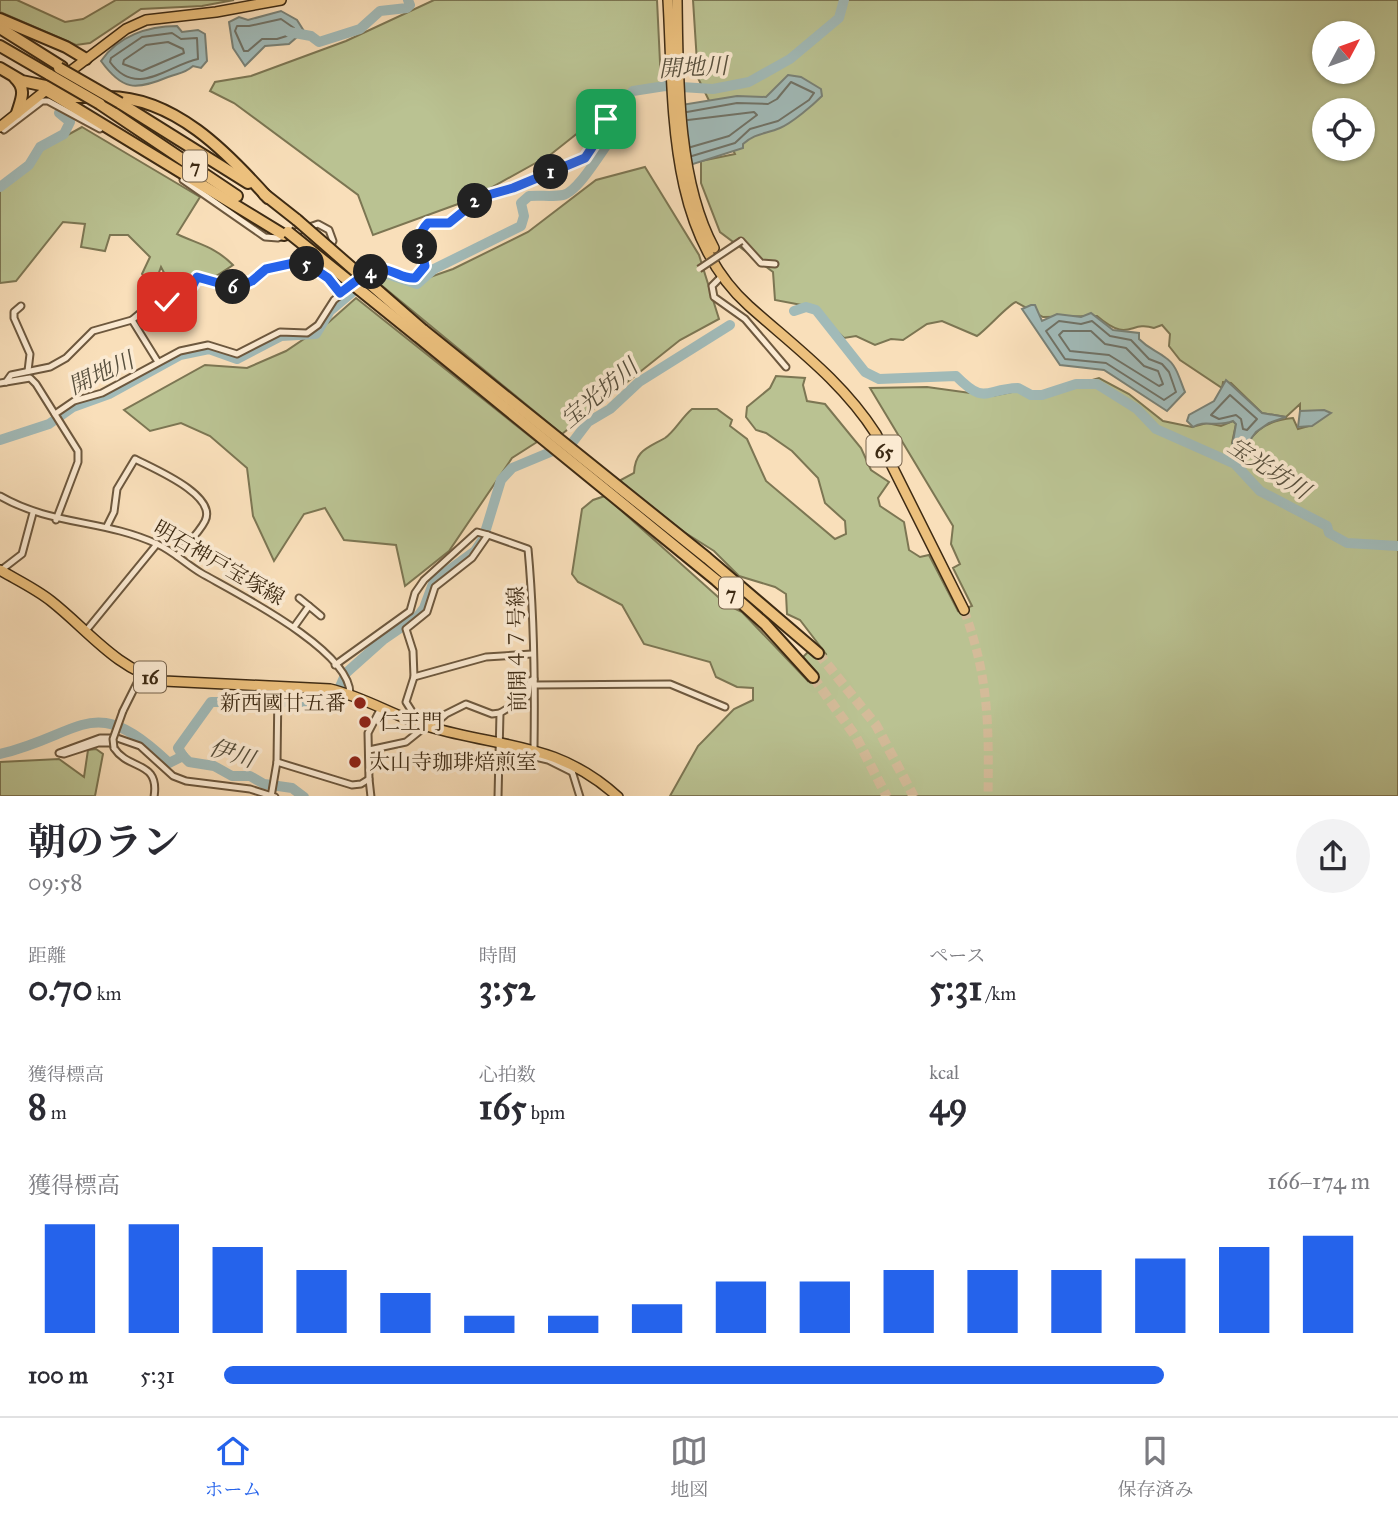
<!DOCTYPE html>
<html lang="ja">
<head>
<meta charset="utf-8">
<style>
	:root { --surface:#fff; --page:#f2f2f3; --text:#2b2b33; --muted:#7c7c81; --line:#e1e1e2; --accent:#2563eb }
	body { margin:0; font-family:"IM FELL Great Primer","Noto Serif JP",serif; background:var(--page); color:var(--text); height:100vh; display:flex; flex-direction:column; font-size:26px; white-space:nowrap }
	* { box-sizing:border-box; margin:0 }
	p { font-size:23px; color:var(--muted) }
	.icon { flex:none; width:38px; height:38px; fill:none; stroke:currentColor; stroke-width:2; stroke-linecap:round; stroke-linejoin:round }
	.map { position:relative; height:796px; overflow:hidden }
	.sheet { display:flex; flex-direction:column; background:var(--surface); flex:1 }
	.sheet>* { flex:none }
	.needle { width:46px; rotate:49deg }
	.controls { position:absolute; left:1312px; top:21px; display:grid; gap:14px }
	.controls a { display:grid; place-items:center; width:63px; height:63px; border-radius:50%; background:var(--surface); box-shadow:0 2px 5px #0004; font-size:35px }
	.pin { position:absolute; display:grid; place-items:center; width:60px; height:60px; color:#fff; margin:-30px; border-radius:14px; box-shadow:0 4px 10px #0006 }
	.km { position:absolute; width:35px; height:35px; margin:-18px; border-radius:50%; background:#222; color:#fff; font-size:19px; line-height:35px; text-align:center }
	.round { display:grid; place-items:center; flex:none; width:74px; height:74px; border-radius:37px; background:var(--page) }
	.head { display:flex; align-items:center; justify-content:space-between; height:119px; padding:0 28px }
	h1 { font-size:38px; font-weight:700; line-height:52px }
	.metrics { display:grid; grid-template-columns:repeat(3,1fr); gap:10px; height:119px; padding:7px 28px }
	.metrics div { display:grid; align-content:center }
	.metrics b { font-size:35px; font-weight:700 }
	.metrics small { font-size:19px; font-weight:400 }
	.metrics p { font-size:19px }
	.chart { height:196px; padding:14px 28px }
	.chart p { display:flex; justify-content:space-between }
	.chart svg { width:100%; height:126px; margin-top:7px; stroke:var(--accent); stroke-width:6 }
	ul { padding:0 28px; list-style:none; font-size:23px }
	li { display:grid; grid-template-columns:112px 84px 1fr; align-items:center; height:52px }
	li i { height:18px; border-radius:9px; background:var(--accent) }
	.tab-bar { display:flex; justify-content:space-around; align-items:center; height:98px; border-top:2px solid var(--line); background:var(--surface); font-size:19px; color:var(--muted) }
	.tab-bar a { display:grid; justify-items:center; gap:4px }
	.tab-bar .on { color:var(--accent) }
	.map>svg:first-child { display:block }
	.green { fill:#bac292; stroke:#7c7653; stroke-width:2; fill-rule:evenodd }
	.water { fill:#a1bab8; stroke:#798176; stroke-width:2 }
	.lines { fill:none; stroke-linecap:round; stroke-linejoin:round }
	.shore { stroke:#707266; stroke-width:2 }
	.river { stroke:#a1bab8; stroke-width:10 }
	.primary-tunnel { stroke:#d4bb99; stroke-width:9; stroke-dasharray:9 4.5; stroke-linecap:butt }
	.motorway-tunnel { stroke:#d4bb99; stroke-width:10; stroke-dasharray:10 5; stroke-linecap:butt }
	.minor-casing { stroke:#6d583e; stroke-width:9 }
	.primary-casing { stroke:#3e2b14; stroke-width:12 }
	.motorway-casing { stroke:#3e2b14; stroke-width:14 }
	.minor { stroke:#fbead2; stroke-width:5 }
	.primary { stroke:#ecc07d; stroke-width:9 }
	.motorway { stroke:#ecc07d; stroke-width:10 }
	.minor-bridge-casing { stroke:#6d583e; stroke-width:9; stroke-linecap:butt }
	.motorway-bridge-casing { stroke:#3e2b14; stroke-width:14; stroke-linecap:butt }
	.minor-bridge { stroke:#fbead2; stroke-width:5 }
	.motorway-bridge { stroke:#ecc07d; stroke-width:10 }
	.route-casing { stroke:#fff; stroke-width:14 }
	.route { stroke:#2563eb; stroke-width:9 }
	.poi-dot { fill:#8f2418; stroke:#fbead2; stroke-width:2.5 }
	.labels { text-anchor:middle; stroke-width:7; stroke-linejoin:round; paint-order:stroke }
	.shield { fill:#fbead2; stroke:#77644d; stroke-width:2 }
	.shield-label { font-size:19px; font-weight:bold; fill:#3e2b14 }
	.street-label { font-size:21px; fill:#3e2b14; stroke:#fbead2 }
	.poi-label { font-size:21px; fill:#3e2b14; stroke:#fbead2; text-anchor:start }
	.water-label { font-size:23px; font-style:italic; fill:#574f3d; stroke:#fbead2 }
</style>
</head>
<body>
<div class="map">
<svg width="1398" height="797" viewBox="0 0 1398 797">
	<rect width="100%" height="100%" fill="#f9dfba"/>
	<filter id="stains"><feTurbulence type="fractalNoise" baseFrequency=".00286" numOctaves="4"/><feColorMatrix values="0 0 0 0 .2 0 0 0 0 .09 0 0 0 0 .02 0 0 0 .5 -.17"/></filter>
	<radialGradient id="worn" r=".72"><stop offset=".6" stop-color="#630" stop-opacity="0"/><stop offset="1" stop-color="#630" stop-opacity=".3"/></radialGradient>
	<!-- green -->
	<g class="green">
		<path d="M0,0H17L65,22L83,19L116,0H234L202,6L141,9L90,43L76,45L0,12Z"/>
		<path d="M434,0H657L661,83L622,98L550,155L469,200L373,235L358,195L234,103L210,91L215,82L251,76L346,41Z"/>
		<path d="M693,0H1398V796H670L698,746L734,709L753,700V688L737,687L716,677L710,662L644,644L622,605L578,582L572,574L582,509L593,500L605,496L727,605L742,612L808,681L816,674L803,657L809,651L819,660L826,654L800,620L787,614L786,594L775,587L739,576L714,551L684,532L619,481L634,473C635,450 648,448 665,438C675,431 682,417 692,409H717L732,420L730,426L747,439L766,481L835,539L846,534L845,521L825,503L818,478L792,451L766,433L756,430L746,417L747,407L770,388L776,376L805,378L803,385L807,401L825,404L861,448L871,470L889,482L878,498L880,506L904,522L909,550L920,557L929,555L958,611L972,606L953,568L960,564L951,544L953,526L870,388L927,387L992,396L1017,391L1043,394L1099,378L1129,394L1163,421L1192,427L1207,423L1221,426L1233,421L1236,424L1232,443L1245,449C1254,428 1271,420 1293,418L1298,429L1312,425L1323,417L1320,411H1300V404L1286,417L1262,413L1231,383L1223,382L1222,388L1180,360L1169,346L1170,334L1162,325L1154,328C1129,320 1130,344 1097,316L1043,317L1016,302C1009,304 988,328 977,336L942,321L927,324L903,340L891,339L875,345L856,336L844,338L812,307L775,300L773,272L720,232L701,183V161L735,154L698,78ZM1325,33H1363V72H1325ZM1325,110H1363V149H1325Z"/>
		<path d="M82,127L200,197L177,234C200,245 214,246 233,265L210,280L171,286L161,267L153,289L142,274L150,257L128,235H110L105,251L81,247L85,224L63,222L16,281L0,283V188L44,148Z"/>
		<path d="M645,167L699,255L719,319L680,340L562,434L375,280L380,276L413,283L453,269L528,232L596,180Z"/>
		<path d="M356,298L537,442L512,458L449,551L405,586L396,545L344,540L325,508L304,514L274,561L253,516L247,468L210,436L181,423L150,431L124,410L205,365L247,368L286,351L329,322Z"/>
		<path d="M96,749L103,754L95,796H0V762L59,759L84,777L88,750Z"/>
	</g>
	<!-- water -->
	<g class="water">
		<path d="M281,11L297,20L304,31L289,44L265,46L245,66L233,48L229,22L239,17L248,20Z"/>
		<path d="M177,26L182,32L198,30L205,34L207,61L201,68L193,66C184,74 178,73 168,77C135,91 122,90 101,61C118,36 148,26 177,26Z"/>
		<path d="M788,75L801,77L821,89L822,96C813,105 792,123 780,128C766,134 755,133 743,144V148L690,165L675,156L669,107L737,96L766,97Z"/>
		<path d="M1031,305H1035L1042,321L1057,314L1081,317L1091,313L1113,330L1139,333V339C1150,350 1156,350 1166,358C1177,365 1180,381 1185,392L1167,411L1104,370L1060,365L1022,309Z"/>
		<path d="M1226,380L1262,413L1286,417L1269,423L1256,432L1242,451L1232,447L1236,424L1233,421C1216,428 1205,419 1193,427L1187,421L1189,415L1214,401Z"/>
		<path d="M1324,410L1331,413L1312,426L1298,427L1300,411Z"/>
	</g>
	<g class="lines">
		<!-- shore -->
		<g class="shore">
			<path d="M281,19L294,28L293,34L277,39H262L248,51H244L235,31L237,26H249Z"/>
			<path d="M172,33L181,39L197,38L198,59C168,65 137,99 110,62L111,58L142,37Z"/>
			<path d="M168,42L183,49L184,53L142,71L123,64L124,60L146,45Z"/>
			<path d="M687,112L737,103L768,104L777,99L791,82L814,93L809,100L778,121L750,129L735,143L692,156"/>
			<path d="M688,120L754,112L757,115L729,136L691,147"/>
			<path d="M1059,321L1081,324L1092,321L1110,336L1131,340L1149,359L1162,364L1169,372L1176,392L1164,400L1106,363L1065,359L1046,331Z"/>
			<path d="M1063,331H1091L1105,344L1126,348L1144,366L1158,371L1163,384L1159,386L1109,355L1070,351L1059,335Z"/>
			<path d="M1230,395L1257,419L1247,430L1243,429L1241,419L1236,415L1219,419L1211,415Z"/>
		</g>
		<!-- river -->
		<g class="river">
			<path d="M289,32L311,36L319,42L360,29L380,11L407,8L410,5L408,0"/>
			<path d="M0,187L29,165L40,147L64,134L70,122L59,113"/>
			<path d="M794,311L806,307L816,310L865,372L879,379L956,376C986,406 984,389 1018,388L1031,395H1042L1076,384H1097L1137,409L1156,429L1235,464L1260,491L1327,526L1329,533L1347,543L1398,546"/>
			<path d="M0,440L49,424L73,407L109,394L180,355L209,349L237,359L281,336L316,334L330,311L374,274H387L417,284L434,269L521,226L524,216L521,203L529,196C540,195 552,197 563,195C578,192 601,152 611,139L609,115L633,91L665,86L713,89L749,82L790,59L839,18L844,0"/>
			<path d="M0,754C84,734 92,690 169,763L183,756"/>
			<path d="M183,756L178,748L211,702H307L335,698L346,673L383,640L418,616L424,608L434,581L475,551L483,539L501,480L512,468L572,443L588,422L610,409L639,382L730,325"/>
			<path d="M183,756L189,762L214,766L232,776H250L264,784L292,788L304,797"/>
		</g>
		<!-- primary-tunnel -->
		<path class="primary-tunnel" d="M964,610C989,678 989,725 988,797"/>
		<!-- motorway-tunnel -->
		<g class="motorway-tunnel">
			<path d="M818,653L876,725L914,797"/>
			<path d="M813,677L856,737L887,797"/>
		</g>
		<!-- minor casing -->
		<g class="minor-casing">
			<g id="minor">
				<path d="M0,126L4,130L42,101H48L100,129"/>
				<path d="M741,241L761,263L775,264"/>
				<path d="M303,261L328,278L340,293"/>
				<path d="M723,275L712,286L714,297L745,319L786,367"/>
				<path d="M362,278C387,261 392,281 415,278L425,266C422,249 414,237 428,223H449L481,197L513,188L585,158L601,133L606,119"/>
				<path d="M21,306L14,312V318L30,354L28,371"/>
				<path d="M132,320L158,362"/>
				<path d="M6,382L11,375L50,367L66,358L93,331L132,320L144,310L167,302L183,287L193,285L197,277L236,288L252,281L266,269L303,261L331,245L333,241L329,230L318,224L278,238L265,237L183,180"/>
				<path d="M0,383L30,378L36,384L78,451V462L56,520"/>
				<path d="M55,414L74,401L102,393L180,351L208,345L237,354L280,332L307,333L318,325L334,300L354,284"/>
				<path d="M0,496C52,526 103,519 157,544C173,551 186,564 201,573C234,592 351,650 350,694"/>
				<path d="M107,526L114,512L117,489L135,459C152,468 218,495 205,521C199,533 186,545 177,556"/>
				<path d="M0,571L22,554L33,513"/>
				<path d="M299,598L309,606"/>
				<path d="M294,627L309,606L321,616"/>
				<path d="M85,632L157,544"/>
				<path d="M335,665L410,611L415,593L424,580L477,532L488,535"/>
				<path d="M414,677L486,657L532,654"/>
				<path d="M535,685L670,684L725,707"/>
				<path d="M123,711L141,675"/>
				<path d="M412,721L413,713L406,702L414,677L413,651L406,629L427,612L435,587L472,558L488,535L528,549C534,614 535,682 534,748"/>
				<path d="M431,727L446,714L466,704L492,714L500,713"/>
				<path d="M113,743H98L64,754L59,753L100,738H117L140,746L173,776L186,781L250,789L275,797"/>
				<path d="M114,748C129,771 160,760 154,797"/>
				<path d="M500,749L548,760L572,772"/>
				<path d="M369,750L406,742L426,726"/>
				<path d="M277,762L352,785L361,784L369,779L371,797"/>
				<path d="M572,771L580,797"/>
				<path d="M369,779L368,733L381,708"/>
				<path d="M271,797L277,762L278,687"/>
				<path d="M498,797L500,713L528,696L530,681L534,679"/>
			</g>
		</g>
		<!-- primary casing -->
		<g class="primary-casing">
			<g id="primary">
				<path d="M668,0C674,101 666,232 749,306C795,347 842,381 876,434L964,610"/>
				<path d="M677,0C678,76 677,180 714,248"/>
				<path d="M64,76L126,29L146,20L216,12L281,0"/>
				<path d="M0,127L50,87"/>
				<path d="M0,570C17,580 36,589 51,601C88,630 116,669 164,681L330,689C365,697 395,717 430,727C502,748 558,742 618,797"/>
			</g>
		</g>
		<!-- motorway casing -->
		<g class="motorway-casing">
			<g id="motorway">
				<path d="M0,19L66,47L86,59"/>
				<path d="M0,28L62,67"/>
				<path d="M0,46L50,75"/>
				<path d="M0,68L22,81L50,87"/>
				<path d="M15,78C27,89 21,100 17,113"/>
				<path d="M53,84L72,97H88"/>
				<path d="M46,90L284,235"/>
				<path d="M108,97C174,97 227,152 268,198"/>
				<path d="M120,103L248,183"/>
				<path d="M100,104L237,196"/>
				<path d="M264,194L297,220"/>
				<path d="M423,330L707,558L818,653"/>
				<path d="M417,336L716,580L765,624L813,677"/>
			</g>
		</g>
		<!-- minor -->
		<use href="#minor" class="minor"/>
		<!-- primary -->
		<use href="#primary" class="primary"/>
		<!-- motorway -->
		<use href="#motorway" class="motorway"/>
		<!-- minor-bridge casing -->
		<g class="minor-bridge-casing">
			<g id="minor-bridge">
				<path d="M699,269L741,241"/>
				<path d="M114,748L113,739L123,711"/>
			</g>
		</g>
		<!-- motorway-bridge casing -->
		<g class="motorway-bridge-casing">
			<g id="motorway-bridge">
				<path d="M59,68L120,103"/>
				<path d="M50,75L100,104"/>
				<path d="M297,220L423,330"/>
				<path d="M288,232L417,336"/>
			</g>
		</g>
		<!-- minor-bridge -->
		<use href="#minor-bridge" class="minor-bridge"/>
		<!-- motorway-bridge -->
		<use href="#motorway-bridge" class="motorway-bridge"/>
	</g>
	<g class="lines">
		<!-- route casing -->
		<g class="route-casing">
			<path id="route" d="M167,302L183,287L193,285L197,277L236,288L252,281L266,269L303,261L328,278L340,293C353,284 371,266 387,270C398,273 404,279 415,278L425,266C422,249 414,237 428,223H449L481,197L513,188L585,158L601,134L606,119"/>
		</g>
		<!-- route -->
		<use href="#route" class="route"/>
	</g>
	<!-- markers -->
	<g class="poi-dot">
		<circle cx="360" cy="703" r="7"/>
		<circle cx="365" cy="722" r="7"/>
		<circle cx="355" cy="762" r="7"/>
	</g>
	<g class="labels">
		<!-- shield labels -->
		<g class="shield">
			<rect x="183" y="150.5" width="24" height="31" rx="5"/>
			<rect x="866.5" y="435.5" width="35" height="31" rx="5"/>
			<rect x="719" y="577.5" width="24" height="31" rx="5"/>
			<rect x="134" y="661.5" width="32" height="31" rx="5"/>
		</g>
		<g class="shield-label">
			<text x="195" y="173">7</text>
			<text x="884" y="458">65</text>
			<text x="731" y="600">7</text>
			<text x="150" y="684">16</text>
		</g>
		<!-- street labels -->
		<g class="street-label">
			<text transform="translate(219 563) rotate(30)" y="7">明石神戸宝塚線</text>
			<text transform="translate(517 649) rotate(-91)" y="7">前開４７号線</text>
		</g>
		<!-- poi labels -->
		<g class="poi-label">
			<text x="346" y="710" text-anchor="end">新西國廿五番</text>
			<text x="379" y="729">仁王門</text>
			<text x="369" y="769">太山寺珈琲焙煎室</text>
		</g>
		<!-- water labels -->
		<g class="water-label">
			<text transform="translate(693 67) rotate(-3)" y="8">開地川</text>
			<text transform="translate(101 373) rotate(-25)" y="8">開地川</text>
			<text transform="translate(599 393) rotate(-40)" y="8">宝光坊川</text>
			<text transform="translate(1269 468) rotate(33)" y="8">宝光坊川</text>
			<text transform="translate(232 753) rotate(17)" y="8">伊川</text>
		</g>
	</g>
	<rect width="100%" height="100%" filter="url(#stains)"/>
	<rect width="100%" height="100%" fill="url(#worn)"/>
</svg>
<div class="controls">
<a><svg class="needle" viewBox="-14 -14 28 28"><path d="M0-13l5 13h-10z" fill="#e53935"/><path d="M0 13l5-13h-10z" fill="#7c7c81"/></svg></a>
<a><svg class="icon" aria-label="locate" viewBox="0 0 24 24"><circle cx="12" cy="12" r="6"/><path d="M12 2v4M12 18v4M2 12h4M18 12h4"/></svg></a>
</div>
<div class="pin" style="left:606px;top:119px;background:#1e9e55"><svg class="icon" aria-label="arrive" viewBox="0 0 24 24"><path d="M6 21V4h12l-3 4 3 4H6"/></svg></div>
<div class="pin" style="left:167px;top:302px;background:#d93025"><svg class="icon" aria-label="check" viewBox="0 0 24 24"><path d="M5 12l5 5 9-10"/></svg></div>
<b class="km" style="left:551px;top:172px">1</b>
<b class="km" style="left:475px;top:201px">2</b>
<b class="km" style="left:420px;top:247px">3</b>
<b class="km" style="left:371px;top:272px">4</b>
<b class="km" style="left:307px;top:264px">5</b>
<b class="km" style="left:233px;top:287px">6</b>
</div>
<section class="sheet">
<div class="head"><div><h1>朝のラン</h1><p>09:58</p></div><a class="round"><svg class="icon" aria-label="share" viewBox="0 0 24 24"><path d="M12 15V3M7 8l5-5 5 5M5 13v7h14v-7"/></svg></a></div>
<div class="metrics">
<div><p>距離</p><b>0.70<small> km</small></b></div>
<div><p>時間</p><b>3:52</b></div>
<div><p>ペース</p><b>5:31<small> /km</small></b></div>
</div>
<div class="metrics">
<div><p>獲得標高</p><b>8<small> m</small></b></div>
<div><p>心拍数</p><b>165<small> bpm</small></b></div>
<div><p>kcal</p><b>49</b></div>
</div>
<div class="chart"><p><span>獲得標高</span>166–174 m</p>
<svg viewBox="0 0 160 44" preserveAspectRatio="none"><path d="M5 44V6M15 44V6M25 44V14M35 44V22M45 44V30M55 44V38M65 44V38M75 44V34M85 44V26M95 44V26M105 44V22M115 44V22M125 44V22M135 44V18M145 44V14M155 44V10"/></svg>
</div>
<ul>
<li><b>100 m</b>5:31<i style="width:82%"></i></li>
</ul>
</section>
<nav class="tab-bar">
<a class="on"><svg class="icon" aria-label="home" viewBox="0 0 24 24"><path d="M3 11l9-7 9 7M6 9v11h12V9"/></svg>ホーム</a>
<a><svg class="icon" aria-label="map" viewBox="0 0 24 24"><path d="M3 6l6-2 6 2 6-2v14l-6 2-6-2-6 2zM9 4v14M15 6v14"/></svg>地図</a>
<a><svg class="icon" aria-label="saved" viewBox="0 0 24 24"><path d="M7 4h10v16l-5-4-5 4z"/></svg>保存済み</a>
</nav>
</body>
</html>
